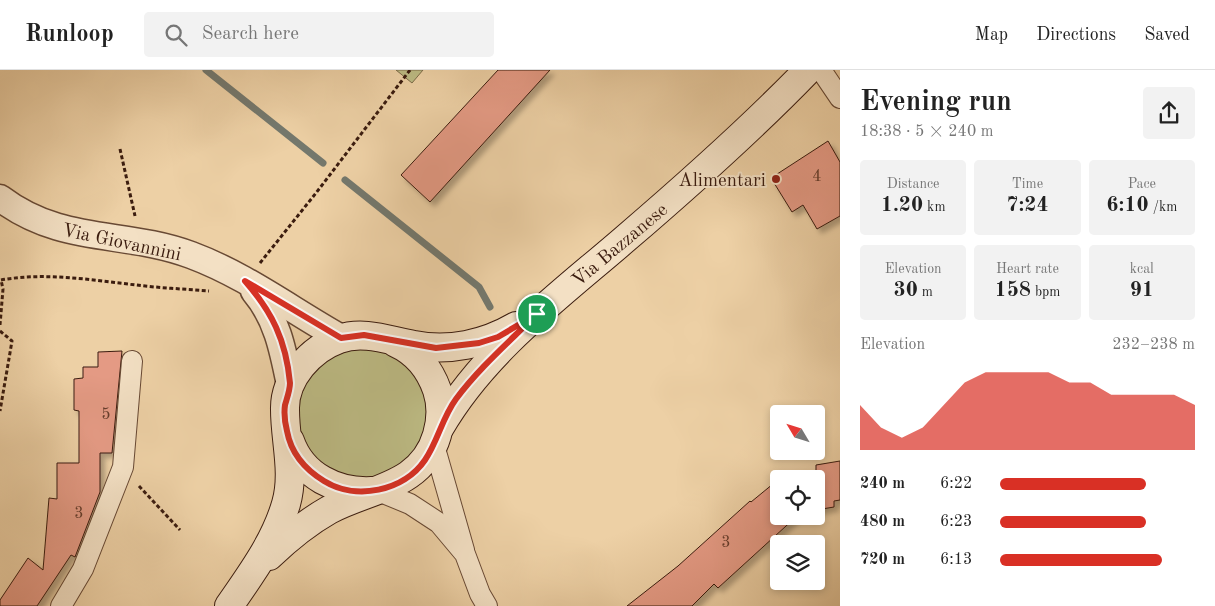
<!DOCTYPE html>
<html lang="en">
<head>
<meta charset="utf-8">
<style>
	:root { --surface:#fff; --page:#f2f2f2; --text:#222; --muted:#767676; --line:#e0e0e0; --accent:#d93025 }
	body { margin:0; font-family:"Old Standard TT",serif; background:var(--page); color:var(--text); height:100vh; display:flex; flex-direction:column; font-size:19px; white-space:nowrap }
	* { box-sizing:border-box; margin:0 }
	p { font-size:16px; color:var(--muted) }
	.icon { flex:none; width:28px; height:28px; fill:none; stroke:currentColor; stroke-width:2; stroke-linecap:round; stroke-linejoin:round }
	.map { position:relative; flex:1; overflow:hidden }
	.details { display:flex; flex-direction:column; background:var(--surface); width:375px }
	.details>* { flex:none }
	.needle { width:32px; rotate:308deg }
	.fabs { position:absolute; left:770px; top:335px; display:grid; gap:10px }
	.fabs a { display:grid; place-items:center; width:55px; height:55px; border-radius:5px; background:var(--surface); box-shadow:0 2px 8px #0003; font-size:25px }
	.pin { position:absolute; display:grid; place-items:center; width:42px; height:42px; color:#fff; margin:-21px; border:2px solid #fff; border-radius:50%; box-shadow:0 1px 5px #0007 }
	.round { display:grid; place-items:center; flex:none; width:52px; height:52px; border-radius:5px; background:var(--page) }
	.overview { display:flex; align-items:center; justify-content:space-between; height:85px; padding:0 20px }
	h1 { font-size:28px; font-weight:800; line-height:38px }
	.figures { display:grid; grid-template-columns:repeat(3,1fr); gap:8px; height:85px; padding:5px 20px }
	.figures div { display:grid; align-content:center; border-radius:5px; background:var(--page); text-align:center }
	.figures b { font-size:21px; font-weight:800 }
	.figures small { font-size:14px; font-weight:400 }
	.figures p { font-size:14px }
	.chart { height:140px; padding:10px 20px }
	.chart p { display:flex; justify-content:space-between }
	.chart svg { width:100%; height:90px; margin-top:5px; fill:var(--accent); opacity:.7 }
	ul { padding:0 20px; list-style:none; font-size:16px }
	li { display:grid; grid-template-columns:80px 60px 1fr; align-items:center; height:38px }
	li i { height:12px; border-radius:6px; background:var(--accent) }
	header { display:flex; align-items:center; gap:30px; box-sizing:border-box; height:70px; padding:0 25px; background:var(--surface); border-bottom:1px solid var(--line) }
	header strong { font-size:24px }
	nav { display:flex; gap:28px; margin-inline-start:auto; font-size:18px }
	.search { width:350px; height:45px; background:var(--page); display:flex; align-items:center; gap:12px; box-sizing:border-box; padding:0 18px; border-radius:5px; color:var(--muted); font-size:19px }
	main { display:flex; flex:1; min-height:0 }
	.map>svg:first-child { display:block }
	.green { fill:#bcba83; stroke:#7c6b49 }
	.lines { fill:none; stroke-linecap:round; stroke-linejoin:round }
	.stream { stroke:#74786d; stroke-width:7 }
	.building { fill:#e49a84; stroke:#3b1c0f; filter:url(#shadow) }
	.minor-casing { stroke:#684934; stroke-width:22 }
	.tertiary-casing { stroke:#684934; stroke-width:29 }
	.secondary-casing { stroke:#3b1c0f; stroke-width:30 }
	.path { stroke:#3b1c0f; stroke-width:3; stroke-dasharray:4 2.5; stroke-linecap:butt }
	.minor { stroke:#f3e0c4; stroke-width:20 }
	.tertiary { stroke:#f3e0c4; stroke-width:26 }
	.secondary { stroke:#f3e0c4; stroke-width:28 }
	.route-casing { stroke:#fff; stroke-width:10 }
	.route { stroke:#d93025; stroke-width:6 }
	.poi-dot { fill:#8f2418; stroke:#f3e0c4; stroke-width:2 }
	.labels { text-anchor:middle; stroke-width:4; stroke-linejoin:round; paint-order:stroke }
	.number-label { font-size:16px; fill:#653c2c }
	.poi-label { font-size:19px; fill:#3b1c0f; stroke:#f3e0c4; text-anchor:end }
	.street-label { font-size:19px; fill:#3b1c0f; stroke:#f3e0c4 }
</style>
</head>
<body>
<header>
<strong>Runloop</strong>
<div class="search"><svg class="icon" aria-label="search" viewBox="0 0 24 24"><circle cx="10" cy="10" r="6"/><path d="M15 15l6 6"/></svg>Search here</div>
<nav><a>Map</a><a>Directions</a><a>Saved</a></nav>
</header>
<main>
<div class="map">
<svg width="840" height="536" viewBox="0 0 840 536">
	<defs>
		<filter id="shadow"><feDropShadow dx="4.5" dy="4.5" stdDeviation="2.5" flood-color="#0004"/></filter>
	</defs>
	<rect width="100%" height="100%" fill="#edd0a5"/>
	<filter id="stains"><feTurbulence type="fractalNoise" baseFrequency=".004" numOctaves="4"/><feColorMatrix values="0 0 0 0 .2 0 0 0 0 .09 0 0 0 0 .02 0 0 0 .5 -.17"/></filter>
	<radialGradient id="worn" r=".72"><stop offset=".6" stop-color="#630" stop-opacity="0"/><stop offset="1" stop-color="#630" stop-opacity=".3"/></radialGradient>
	<!-- green -->
	<g class="green">
		<path d="M396,0H423L412,13Z"/>
		<path d="M382,278L417,301L432,342L417,386L378,410L333,404L315,390L302,371L297,349L298,327L307,307L321,291L339,280Z"/>
	</g>
	<g class="lines">
		<!-- stream -->
		<g class="stream">
			<path d="M206,0L323,93"/>
			<path d="M345,110L479,217L490,237"/>
		</g>
	</g>
	<!-- building -->
	<g class="building">
		<path d="M498,0H550L430,132L401,105Z"/>
		<path d="M828,71L840,92V146L817,159L803,135L792,142L771,108Z"/>
		<path d="M122,281L112,383H100V422L75,487L71,485L37,536H0V530L28,488L43,500L49,428L57,429V393H79V341L74,340V309L83,308V297H98V282Z"/>
		<path d="M840,391V430L834,431V437L816,440V395Z"/>
		<path d="M779,409V446H797L718,518L714,514L692,536H627L678,496L750,431L751,432Z"/>
	</g>
	<g class="lines">
		<!-- minor casing -->
		<g class="minor-casing">
			<g id="minor">
				<path d="M821,0L840,28"/>
				<path d="M434,375L464,480"/>
				<path d="M376,420L410,434L439,453L465,484L480,524L487,536"/>
				<path d="M61,536L83,499L123,397L132,291"/>
			</g>
		</g>
		<!-- tertiary casing -->
		<g class="tertiary-casing">
			<g id="tertiary">
				<path d="M0,128C62,175 124,160 191,185C245,205 291,240 341,268"/>
				<path d="M254,221C277,248 283,280 290,315"/>
			</g>
		</g>
		<!-- secondary casing -->
		<g class="secondary-casing">
			<g id="secondary">
				<path d="M440,357C484,281 559,226 625,169C688,115 750,60 808,0"/>
				<path d="M290,371C302,406 337,423 372,421"/>
				<path d="M269,486C288,468 306,453 329,440C370,418 422,417 437,365C441,351 442,335 437,320C430,300 416,282 396,273"/>
				<path d="M229,536C251,504 275,472 286,434C295,403 285,371 285,340C284,308 311,279 339,269C364,260 390,271 414,275C449,282 485,274 516,256"/>
			</g>
		</g>
		<!-- path -->
		<g class="path">
			<path d="M120,79L135,146"/>
			<path d="M260,193L316,123L410,0"/>
			<path d="M1,210C46,202 91,210 136,215C160,218 185,219 209,221"/>
			<path d="M0,255L3,219L1,210"/>
			<path d="M0,261L12,271L0,341"/>
			<path d="M139,416L180,460"/>
		</g>
		<!-- minor -->
		<use href="#minor" class="minor"/>
		<!-- tertiary -->
		<use href="#tertiary" class="tertiary"/>
		<!-- secondary -->
		<use href="#secondary" class="secondary"/>
	</g>
	<g class="lines">
		<!-- route casing -->
		<g class="route-casing">
			<path id="route" d="M245,211L341,268L364,265L436,278L479,273L498,267L537,244C509,272 479,298 456,329C442,348 438,371 425,390C404,421 356,431 324,411C306,400 291,383 287,361C285,353 284,342 285,335C287,328 290,320 290,313C286,270 272,242 245,211Z"/>
		</g>
		<!-- route -->
		<use href="#route" class="route"/>
	</g>
	<!-- markers -->
	<circle class="poi-dot" cx="776" cy="109" r="5"/>
	<g class="labels">
		<!-- number labels -->
		<g class="number-label">
			<text x="817" y="111">4</text>
			<text x="106" y="349">5</text>
			<text x="79" y="448">3</text>
			<text x="726" y="477">3</text>
		</g>
		<!-- poi labels -->
		<g class="poi-label">
			<text x="766" y="116">Alimentari</text>
		</g>
		<!-- street labels -->
		<g class="street-label">
			<text transform="translate(122 171) rotate(12)" y="7">Via Giovannini</text>
			<text transform="translate(619 174) rotate(-40)" y="7">Via Bazzanese</text>
		</g>
	</g>
	<rect width="100%" height="100%" filter="url(#stains)"/>
	<rect width="100%" height="100%" fill="url(#worn)"/>
</svg>
<div class="fabs">
<a><svg class="needle" viewBox="-14 -14 28 28"><path d="M0-13l5 13h-10z" fill="#e53935"/><path d="M0 13l5-13h-10z" fill="#767676"/></svg></a>
<a><svg class="icon" aria-label="locate" viewBox="0 0 24 24"><circle cx="12" cy="12" r="6"/><path d="M12 2v4M12 18v4M2 12h4M18 12h4"/></svg></a>
<a><svg class="icon" aria-label="layers" viewBox="0 0 24 24"><path d="M12 4l9 5-9 5-9-5zM3 14l9 5 9-5"/></svg></a>
</div>
<div class="pin" style="left:537px;top:244px;background:#1e9e55"><svg class="icon" aria-label="arrive" viewBox="0 0 24 24"><path d="M6 21V4h12l-3 4 3 4H6"/></svg></div>
</div>
<section class="details">
<div class="overview"><div><h1>Evening run</h1><p>18:38 · 5 × 240 m</p></div><a class="round"><svg class="icon" aria-label="share" viewBox="0 0 24 24"><path d="M12 15V3M7 8l5-5 5 5M5 13v7h14v-7"/></svg></a></div>
<div class="figures">
<div><p>Distance</p><b>1.20<small> km</small></b></div>
<div><p>Time</p><b>7:24</b></div>
<div><p>Pace</p><b>6:10<small> /km</small></b></div>
</div>
<div class="figures">
<div><p>Elevation</p><b>30<small> m</small></b></div>
<div><p>Heart rate</p><b>158<small> bpm</small></b></div>
<div><p>kcal</p><b>91</b></div>
</div>
<div class="chart"><p><span>Elevation</span>232–238 m</p>
<svg viewBox="0 0 160 44" preserveAspectRatio="none"><path d="M0 44V22L10 33L20 38L30 33L40 22L50 11L60 6L70 6L80 6L90 6L100 11L110 11L120 17L130 17L140 17L150 17L160 22V44z"/></svg>
</div>
<ul>
<li><b>240 m</b>6:22<i style="width:75%"></i></li>
<li><b>480 m</b>6:23<i style="width:75%"></i></li>
<li><b>720 m</b>6:13<i style="width:83%"></i></li>
</ul>
</section>
</main>
</body>
</html>
